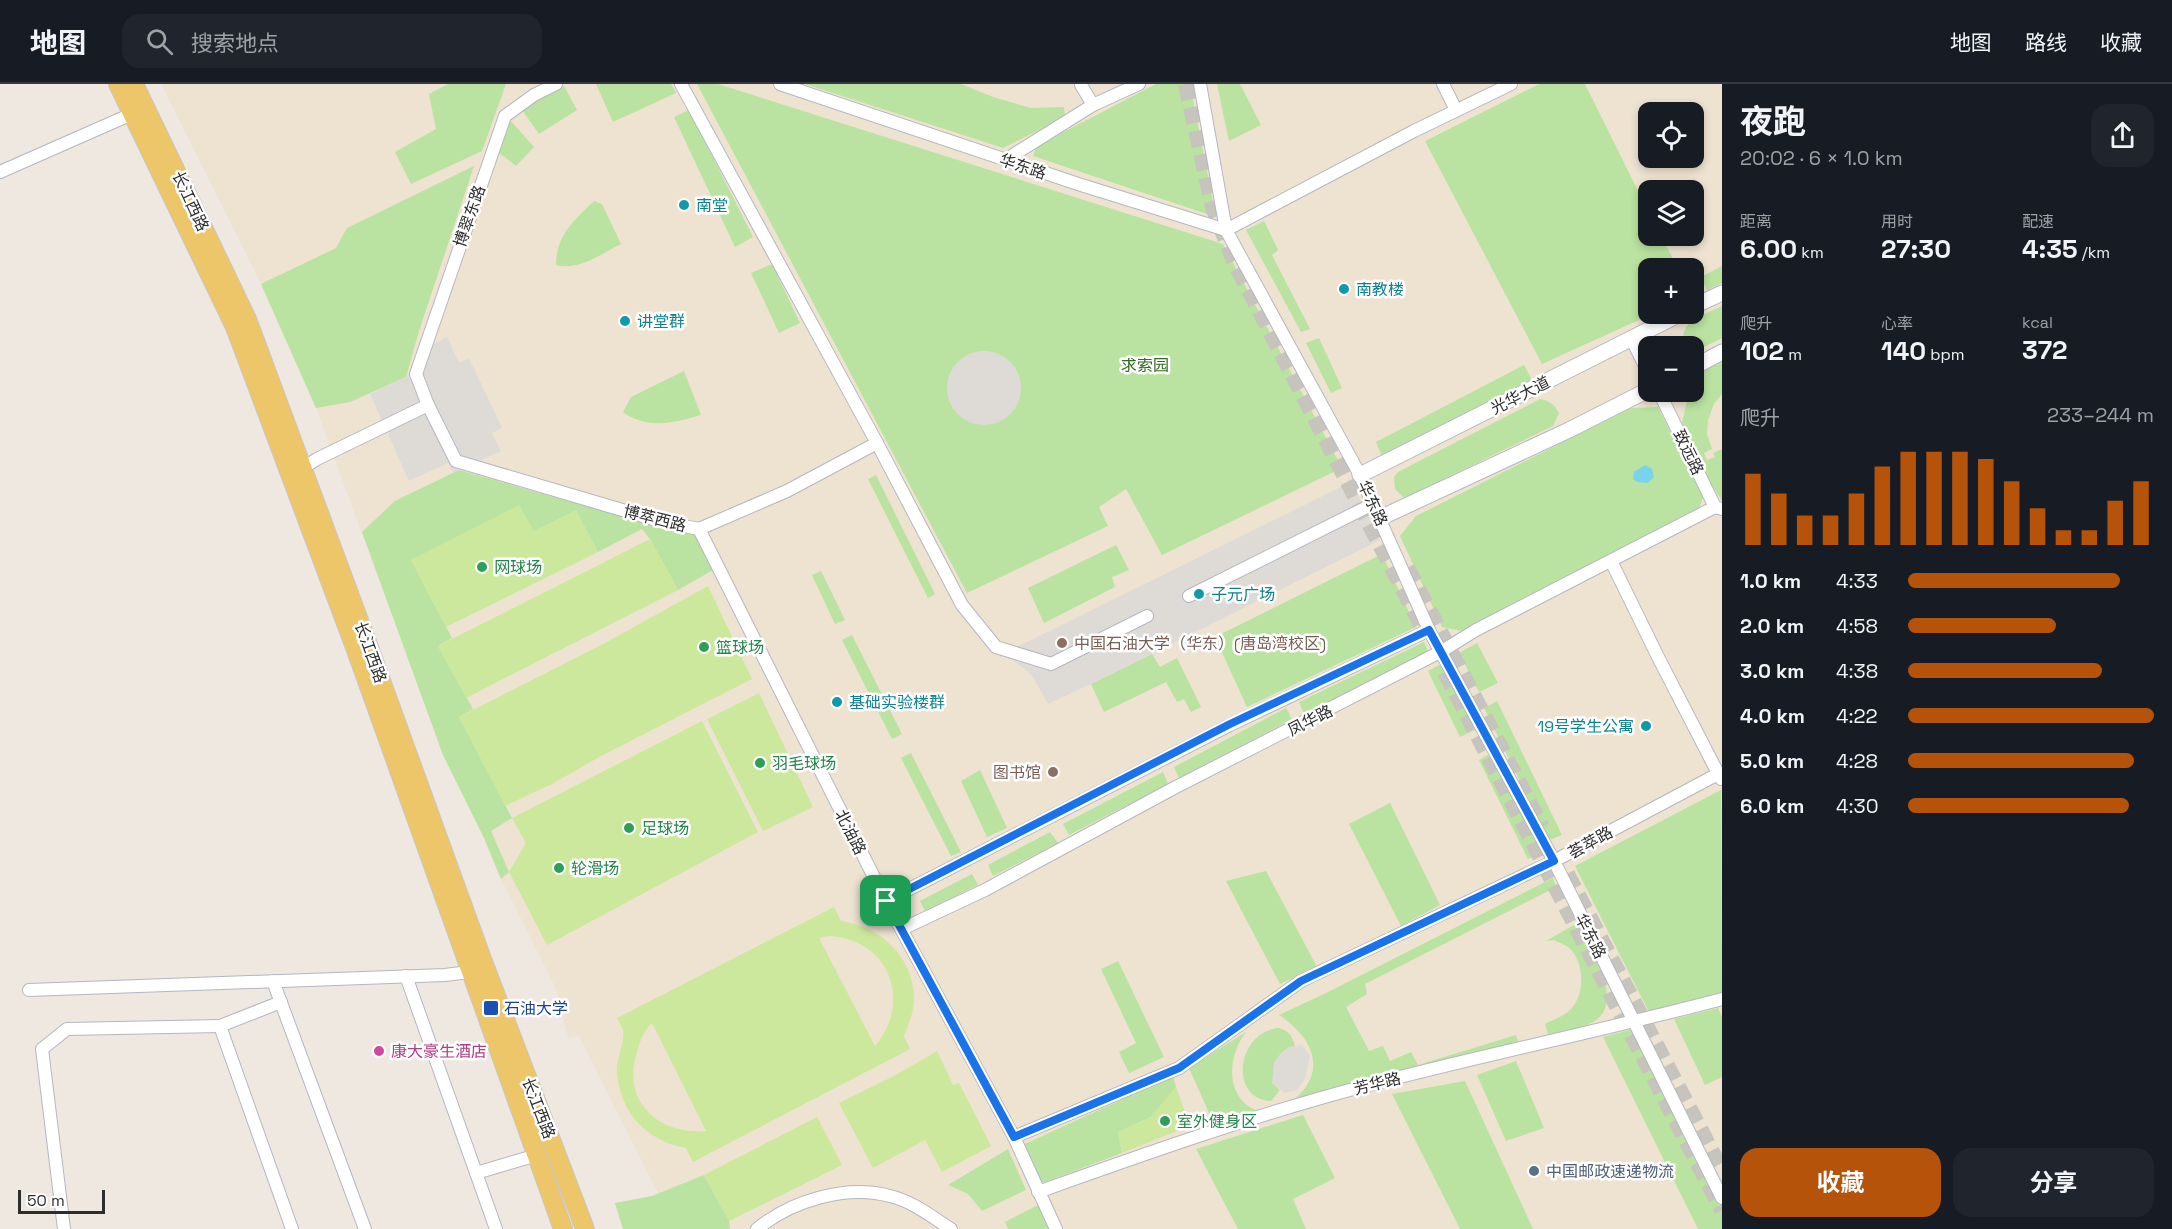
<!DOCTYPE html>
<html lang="zh">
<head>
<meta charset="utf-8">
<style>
	:root { --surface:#171b24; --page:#20242c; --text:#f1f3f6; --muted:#9ea1a6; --line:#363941; --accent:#b45309 }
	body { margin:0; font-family:"Space Grotesk","Noto Sans SC",sans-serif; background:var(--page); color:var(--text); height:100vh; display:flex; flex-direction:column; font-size:22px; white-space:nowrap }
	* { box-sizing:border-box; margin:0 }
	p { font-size:20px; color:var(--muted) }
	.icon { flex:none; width:33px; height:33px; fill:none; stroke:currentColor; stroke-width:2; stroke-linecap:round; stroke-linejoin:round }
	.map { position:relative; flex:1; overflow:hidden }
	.sheet { display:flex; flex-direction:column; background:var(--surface); width:450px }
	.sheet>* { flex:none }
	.tools { position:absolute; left:1638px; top:18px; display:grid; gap:12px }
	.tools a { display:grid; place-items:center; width:66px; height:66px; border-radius:12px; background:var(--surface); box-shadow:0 3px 9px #0003; font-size:30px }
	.scale { position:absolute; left:18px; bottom:15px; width:87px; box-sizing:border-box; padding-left:6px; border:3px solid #2d2d2d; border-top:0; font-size:16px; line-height:21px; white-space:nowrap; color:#2d2d2d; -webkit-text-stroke:4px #fff; paint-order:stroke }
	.pin { position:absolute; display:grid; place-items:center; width:51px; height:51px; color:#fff; margin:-26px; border-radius:12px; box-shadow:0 3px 9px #0006 }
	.round { display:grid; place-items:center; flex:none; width:63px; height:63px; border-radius:18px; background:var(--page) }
	.head { display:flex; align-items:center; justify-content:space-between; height:102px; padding:0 18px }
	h1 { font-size:33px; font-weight:700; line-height:45px }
	.metrics { display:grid; grid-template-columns:repeat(3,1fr); gap:9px; height:102px; padding:6px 18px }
	.metrics div { display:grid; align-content:center }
	.metrics b { font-size:26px; font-weight:700 }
	.metrics small { font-size:16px; font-weight:400 }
	.metrics p { font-size:16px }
	.chart { height:168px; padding:12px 18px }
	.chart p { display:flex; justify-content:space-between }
	.chart svg { width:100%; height:108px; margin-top:6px; stroke:var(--accent); stroke-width:6 }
	.action { display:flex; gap:12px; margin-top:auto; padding:12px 18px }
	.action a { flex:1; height:69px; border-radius:18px; background:var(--accent); color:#fff; font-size:24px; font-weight:700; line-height:69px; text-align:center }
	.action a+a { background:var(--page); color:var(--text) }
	ul { padding:0 18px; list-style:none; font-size:20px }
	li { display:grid; grid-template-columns:96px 72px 1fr; align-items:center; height:45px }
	li i { height:15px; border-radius:8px; background:var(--accent) }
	header { display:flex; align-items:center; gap:36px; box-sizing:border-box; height:84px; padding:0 30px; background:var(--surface); border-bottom:2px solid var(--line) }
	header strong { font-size:28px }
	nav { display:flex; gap:33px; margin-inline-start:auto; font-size:21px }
	.search { width:420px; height:54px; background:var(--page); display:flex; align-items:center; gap:15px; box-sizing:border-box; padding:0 21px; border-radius:18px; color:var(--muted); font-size:22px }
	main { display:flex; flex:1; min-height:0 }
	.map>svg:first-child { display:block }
	.education { fill:#eee3d1; fill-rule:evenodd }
	.green { fill:#bae2a0 }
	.pitch { fill:#cce89c; fill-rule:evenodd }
	.plaza { fill:#dedbd7 }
	.water { fill:#79d3eb }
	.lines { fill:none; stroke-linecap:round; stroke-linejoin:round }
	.secondary-tunnel { stroke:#c7c3bd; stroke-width:16; stroke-dasharray:16 8; stroke-linecap:butt }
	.minor-casing { stroke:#b4b7c0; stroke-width:14 }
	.tertiary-casing { stroke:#b4b7c0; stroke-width:17 }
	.primary-casing { stroke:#c8c8c8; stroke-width:20 }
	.minor { stroke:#fff; stroke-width:12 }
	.tertiary { stroke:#fff; stroke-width:15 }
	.primary { stroke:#ecc668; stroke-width:18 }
	.route-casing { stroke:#fff; stroke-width:12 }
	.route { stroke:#1a73e8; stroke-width:8 }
	.culture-dot { fill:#0f9aa8; stroke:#fff; stroke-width:2 }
	.leisure-dot { fill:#2e9e5b; stroke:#fff; stroke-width:2 }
	.education-dot { fill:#8d6e63; stroke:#fff; stroke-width:2 }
	.transit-dot { fill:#1a4fb4; stroke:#fff; stroke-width:2 }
	.hotel-dot { fill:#d1479c; stroke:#fff; stroke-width:2 }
	.service-dot { fill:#5c6f8a; stroke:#fff; stroke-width:2 }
	.labels { text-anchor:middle; stroke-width:5; stroke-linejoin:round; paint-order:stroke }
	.street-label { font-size:16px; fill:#2d2d2d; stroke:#fff }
	.culture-label { font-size:16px; fill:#0d838f; stroke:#fff; text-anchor:start }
	.park-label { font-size:16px; fill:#326a1e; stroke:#fff }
	.leisure-label { font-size:16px; fill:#27864d; stroke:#fff; text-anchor:start }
	.education-label { font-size:16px; fill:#785e54; stroke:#fff; text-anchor:start }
	.transit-label { font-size:16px; fill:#164399; stroke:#fff; text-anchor:start }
	.hotel-label { font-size:16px; fill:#b23c85; stroke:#fff; text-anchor:start }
	.service-label { font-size:16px; fill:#4e5e75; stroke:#fff; text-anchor:start }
</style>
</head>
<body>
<header>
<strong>地图</strong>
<div class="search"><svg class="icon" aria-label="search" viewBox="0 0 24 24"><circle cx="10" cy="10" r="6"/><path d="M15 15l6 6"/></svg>搜索地点</div>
<nav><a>地图</a><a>路线</a><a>收藏</a></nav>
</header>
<main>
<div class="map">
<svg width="1722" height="1145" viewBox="0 0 1722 1145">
	<rect width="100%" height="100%" fill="#eee8e1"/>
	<!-- education -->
	<path class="education" d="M161,0H1722V1145H623L615,1119L652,1113L658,1109L579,952L568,954L556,905L501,795L484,754L443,671L316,324L261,200ZM1648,28H1694V74H1648ZM1648,106H1694V152H1648ZM1648,184H1694V230H1648ZM1648,262H1694V308H1648Z"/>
	<!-- green -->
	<g class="green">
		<path d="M448,0H506L482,67L411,100L395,68L436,45L429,10Z"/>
		<path d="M596,0H671L676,9L613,38Z"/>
		<path d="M697,0H718L1223,160L1342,384L1162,471L1126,405L1099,423L1108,442L967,509Z"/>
		<path d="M805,0H961L993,13L1031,24L1064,23L1065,33L1003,64Z"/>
		<path d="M1156,0H1190L1216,133L1033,72L1037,62Z"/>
		<path d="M1217,0H1240L1261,41L1229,57Z"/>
		<path d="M1539,0H1585L1648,127V152H1661L1678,184H1648V230H1652L1542,280L1425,57Z"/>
		<path d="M564,2L577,26L539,50L522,26Z"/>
		<path d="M689,26L753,153L735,163L674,33Z"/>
		<path d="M510,36L534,63L516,82L494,65Z"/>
		<path d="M474,82L419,247L406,293L350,318L316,324L261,200L336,164L347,144Z"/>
		<path d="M594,117L602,120L621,160C601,170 579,187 556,181C556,152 574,136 594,117Z"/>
		<path d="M1264,137L1278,166L1272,171L1310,245L1301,248L1246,146Z"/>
		<path d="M772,180L800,239L779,249L751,189Z"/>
		<path d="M1722,182V199L1707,206L1701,193Z"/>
		<path d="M1722,222V254L1700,265L1694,266V262H1687C1673,239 1706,230 1722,222Z"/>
		<path d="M1319,254L1342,304L1331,309L1306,259Z"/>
		<path d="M1722,278V310L1714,320L1708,336L1707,350L1712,365L1704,369L1707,376L1715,373L1713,369L1722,365V417L1701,384L1682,339L1689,308H1694C1694,287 1706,286 1722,278Z"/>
		<path d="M1524,281L1533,298L1383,375L1376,358Z"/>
		<path d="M684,287L701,331C674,339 648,346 623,328L631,313Z"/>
		<path d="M1540,315C1550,317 1554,320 1559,329L1553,342L1409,412L1403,413L1395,405L1394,393L1398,388Z"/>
		<path d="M1658,323L1703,413L1699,425L1462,547L1442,543L1400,452L1416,432L1631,324Z"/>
		<path d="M459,386L649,440L694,450L713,486L678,506L650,455L642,445L598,468L576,427L534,447L411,476L452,554L438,562L473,625L459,633L512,734L491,747L509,788L501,795L484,754L443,671L362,448L395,417Z"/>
		<path d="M876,391L935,510L928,514L868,395Z"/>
		<path d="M1116,461L1129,486L1112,493L1115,503L1044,539L1028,504Z"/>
		<path d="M1382,470L1416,543L1247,623L1215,553Z"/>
		<path d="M821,487L845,536L835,540L812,491Z"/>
		<path d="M852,551L902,650L892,655L842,556Z"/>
		<path d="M1424,558L1428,567L1304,630L1299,618Z"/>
		<path d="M1477,559L1498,599L1479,608L1459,569Z"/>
		<path d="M1152,570L1160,583L1177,574L1201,623L1191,628L1184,615L1177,618L1166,598L1104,628L1091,600Z"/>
		<path d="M1443,579L1477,645L1460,653L1428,587Z"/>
		<path d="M1497,617L1562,751L1549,756L1484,624Z"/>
		<path d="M1286,624L1292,635L1179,694L1174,683Z"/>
		<path d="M911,669L961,768L951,772L901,674Z"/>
		<path d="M1491,669L1542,769L1528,775L1479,676Z"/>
		<path d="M980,686L1007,744L987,753L961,697Z"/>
		<path d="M1163,688L1168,700L1069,751L1063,740Z"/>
		<path d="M1721,706L1722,908L1649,928L1575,782Z"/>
		<path d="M1390,719L1440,821L1401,842L1349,740Z"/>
		<path d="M1050,748L1058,759L993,792L988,781Z"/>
		<path d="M1266,787L1317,883L1280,900L1226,797Z"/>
		<path d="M972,790L978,801L925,827L920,817Z"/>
		<path d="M1553,794L1556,803L1365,900L1367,910L1346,923L1369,967L1383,962L1390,977L1411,968L1418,981L1516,951L1519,961L1291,1018C1329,989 1314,954 1279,931L1324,910Z"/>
		<path d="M1579,838C1590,863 1627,919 1593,938C1579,946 1563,947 1548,950L1545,940C1553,936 1564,932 1570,926C1584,913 1585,884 1573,868C1569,862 1560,859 1554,856L1546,857Z"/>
		<path d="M1118,877L1164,973L1129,989L1119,968L1136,959L1101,885Z"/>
		<path d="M1718,924L1722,933V993L1705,1001L1674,935Z"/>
		<path d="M1278,944C1289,946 1292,952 1295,962L1289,963L1272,999L1280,1006L1271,1017C1229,1016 1236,949 1278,944Z"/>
		<path d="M1633,945L1722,1127V1145H1698L1603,953Z"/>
		<path d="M1246,948C1226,974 1225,1017 1261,1028L1214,1040L1189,984Z"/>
		<path d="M1516,977L1544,1044L1506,1057L1477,991Z"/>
		<path d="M1173,992L1176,1003L1151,1033L1118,1048L1122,1069L1042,1099L1025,1060Z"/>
		<path d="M1465,997L1533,1145H1460L1392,1010Z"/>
		<path d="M1303,1031L1335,1094L1293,1115L1306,1145H1238L1196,1065Z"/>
		<path d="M1008,1065L1026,1106L982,1127L968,1110L948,1101Z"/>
		<path d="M704,1091L729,1137L730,1145H623L615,1119L652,1112Z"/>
		<path d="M1038,1121L1049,1145H1008L1005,1138Z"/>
	</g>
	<!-- pitch -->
	<g class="pitch">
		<path d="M519,421L534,447L576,426L598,468L446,543L411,476Z"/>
		<path d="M650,455L678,506L466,614L438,562Z"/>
		<path d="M708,502L752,595L601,672L552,700L505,722L459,633L605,559Z"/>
		<path d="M759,609L813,723L763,747L707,635Z"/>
		<path d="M702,637L758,748L547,861L509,788L526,759L512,734Z"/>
		<path d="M834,823L841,837C880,843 911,870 914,911C915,925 909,939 904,952L910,965L693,1078L686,1064C647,1057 620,1029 617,988C616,976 625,957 623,947C622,943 619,938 617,934ZM829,852C889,855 913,917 875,962L819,854ZM652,939L706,1047C658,1051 621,1017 637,968C640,957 644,947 652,939Z"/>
		<path d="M937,967L953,1001L959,999L991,1062L942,1088L925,1056L873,1084L839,1019L894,992Z"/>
		<path d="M1176,1003L1190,1042L1122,1069L1118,1048L1151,1033Z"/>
		<path d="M817,1033L842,1081L729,1137L704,1091Z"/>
	</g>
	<!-- plaza -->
	<g class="plaza">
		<path d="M447,253L459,279L469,274L502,344L492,349L501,367L453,389L448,379L409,397L370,310L406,293L414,283L417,269Z"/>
		<circle cx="984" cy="304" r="37"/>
		<path d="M1351,398L1380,456L1091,600L1048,620L1031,590L1015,578L1017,563Z"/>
		<path d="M1302,961L1310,972L1305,995L1297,1006L1285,1009L1272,999L1274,978L1281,969L1289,963Z"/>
	</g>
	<!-- water -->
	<path class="water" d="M1645,381L1652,385L1654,393L1648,399L1637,398L1633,395L1634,388Z"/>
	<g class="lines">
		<!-- secondary-tunnel -->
		<g class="secondary-tunnel">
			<path d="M1186,0L1213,123L1235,179L1424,546"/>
			<path d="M1407,484L1542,743"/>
			<path d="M1445,588L1722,1126"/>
			<path d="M1567,790L1722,1087"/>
		</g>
		<!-- minor casing -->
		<g class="minor-casing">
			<g id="minor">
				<path d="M556,0L534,11L505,32L416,290L428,321L456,377L663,438L699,445L787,407L877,359"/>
				<path d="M681,0L877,359L962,521L996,563L1051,580L1147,532"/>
				<path d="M780,0L1078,100L1226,146L1360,391L1429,546L1554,777L1722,1114"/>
				<path d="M1200,0L1226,146L1414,47L1511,0"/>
				<path d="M1443,0L1456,26"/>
				<path d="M1081,1L1093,21"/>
				<path d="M1005,76L1093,21L1139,0"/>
				<path d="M0,88L134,29"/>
				<path d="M1631,254L1648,288"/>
				<path d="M1659,308L1715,423L1722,425"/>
				<path d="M298,387L317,375L428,321"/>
				<path d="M699,445L886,817L1014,1053L1056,1145"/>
				<path d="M1611,477L1658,573L1721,695"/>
				<path d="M1189,512L1373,420"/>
				<path d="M886,817L1230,641L1429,546"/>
				<path d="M902,845L985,806L1174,704L1442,567L1476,546L1715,423"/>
				<path d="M406,892L496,1145"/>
				<path d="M273,897L365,1145"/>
				<path d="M29,906L445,891L477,887"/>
				<path d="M281,918L220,942L292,1145"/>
				<path d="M1014,1053L1179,984L1301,897L1554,777L1718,690"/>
				<path d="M476,1089L537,1071"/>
				<path d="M1038,1108C1144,1070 1249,1033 1357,1004C1478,972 1601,947 1722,915"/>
				<path d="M64,1145L42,965L67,945L220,942"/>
				<path d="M757,1145C791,1117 846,1100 890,1112C912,1117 932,1133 951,1145"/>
			</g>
		</g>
		<!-- tertiary casing -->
		<g class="tertiary-casing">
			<g id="tertiary">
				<path d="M1694,222L1722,209"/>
				<path d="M1694,283L1722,268"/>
				<path d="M1360,391L1680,230"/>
				<path d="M1380,434L1569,346L1648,306"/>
			</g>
		</g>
		<!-- primary casing -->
		<g class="primary-casing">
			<g id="primary">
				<path d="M118,0L235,243L356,566L563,1145"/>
				<path d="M134,0L247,235L367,558L482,875L585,1145"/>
			</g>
		</g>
		<!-- minor -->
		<use href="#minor" class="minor"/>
		<!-- tertiary -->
		<use href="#tertiary" class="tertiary"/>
		<!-- primary -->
		<use href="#primary" class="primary"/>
	</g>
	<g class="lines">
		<!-- route casing -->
		<g class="route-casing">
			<path id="route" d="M1429,546L1554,777L1301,897L1179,984L1014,1053L886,817L1230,640Z"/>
		</g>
		<!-- route -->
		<use href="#route" class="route"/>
	</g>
	<!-- markers -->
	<g class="culture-dot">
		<circle cx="684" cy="121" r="6"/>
		<circle cx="1344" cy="205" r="6"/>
		<circle cx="625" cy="237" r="6"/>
		<circle cx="1199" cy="510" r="6"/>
		<circle cx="837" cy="618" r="6"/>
		<circle cx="1646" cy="642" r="6"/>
	</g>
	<g class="leisure-dot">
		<circle cx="482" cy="483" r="6"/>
		<circle cx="704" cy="563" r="6"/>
		<circle cx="760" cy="679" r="6"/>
		<circle cx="629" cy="744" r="6"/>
		<circle cx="559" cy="784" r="6"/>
		<circle cx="1165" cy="1037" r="6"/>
	</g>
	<g class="education-dot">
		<circle cx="1062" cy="559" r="6"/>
		<circle cx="1053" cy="688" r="6"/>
	</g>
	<rect class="transit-dot" x="483" y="916" width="16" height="16" rx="3"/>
	<circle class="hotel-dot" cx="379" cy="967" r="6"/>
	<circle class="service-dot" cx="1534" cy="1087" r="6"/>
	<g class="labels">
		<!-- street labels -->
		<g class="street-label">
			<text transform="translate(1023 82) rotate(18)" y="6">华东路</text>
			<text transform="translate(191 117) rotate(65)" y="6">长江西路</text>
			<text transform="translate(469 132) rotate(-71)" y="6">博翠东路</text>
			<text transform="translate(1520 311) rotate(-27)" y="6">光华大道</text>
			<text transform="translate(1689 368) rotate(64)" y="6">致远路</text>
			<text transform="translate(1373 419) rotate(65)" y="6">华东路</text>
			<text transform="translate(655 434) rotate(14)" y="6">博萃西路</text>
			<text transform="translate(371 568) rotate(70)" y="6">长江西路</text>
			<text transform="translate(1310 636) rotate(-27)" y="6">凤华路</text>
			<text transform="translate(851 748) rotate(63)" y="6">北油路</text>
			<text transform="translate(1590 758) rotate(-29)" y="6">荟萃路</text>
			<text transform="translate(1591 852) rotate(63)" y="6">华东路</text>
			<text transform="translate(1377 999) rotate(-14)" y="6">芳华路</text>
			<text transform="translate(539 1024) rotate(69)" y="6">长江西路</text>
		</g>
		<!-- culture labels -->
		<g class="culture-label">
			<text x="696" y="127">南堂</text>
			<text x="1356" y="211">南教楼</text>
			<text x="637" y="243">讲堂群</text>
			<text x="1211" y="516">子元广场</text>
			<text x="849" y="624">基础实验楼群</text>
			<text x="1634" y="648" text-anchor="end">19号学生公寓</text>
		</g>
		<!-- park labels -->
		<g class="park-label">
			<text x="1145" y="287">求索园</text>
		</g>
		<!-- leisure labels -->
		<g class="leisure-label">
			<text x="494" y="489">网球场</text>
			<text x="716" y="569">篮球场</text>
			<text x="772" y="685">羽毛球场</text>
			<text x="641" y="750">足球场</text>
			<text x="571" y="790">轮滑场</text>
			<text x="1177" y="1043">室外健身区</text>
		</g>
		<!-- education labels -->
		<g class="education-label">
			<text x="1074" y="565">中国石油大学（华东）(唐岛湾校区)</text>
			<text x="1041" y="694" text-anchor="end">图书馆</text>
		</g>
		<!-- transit labels -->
		<g class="transit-label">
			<text x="504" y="930">石油大学</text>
		</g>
		<!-- hotel labels -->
		<g class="hotel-label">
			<text x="391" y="973">康大豪生酒店</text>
		</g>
		<!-- service labels -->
		<g class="service-label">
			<text x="1546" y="1093">中国邮政速递物流</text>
		</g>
	</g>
</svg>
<div class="tools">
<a><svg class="icon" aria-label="locate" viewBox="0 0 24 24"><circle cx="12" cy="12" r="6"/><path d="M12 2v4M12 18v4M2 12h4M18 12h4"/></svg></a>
<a><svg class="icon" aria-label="layers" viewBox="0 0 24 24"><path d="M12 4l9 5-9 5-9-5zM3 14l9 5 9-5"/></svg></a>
<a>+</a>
<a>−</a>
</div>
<div class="scale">50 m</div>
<div class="pin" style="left:886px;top:817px;background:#1e9e55"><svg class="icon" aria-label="arrive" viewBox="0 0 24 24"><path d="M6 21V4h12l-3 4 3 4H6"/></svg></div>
</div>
<section class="sheet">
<div class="head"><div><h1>夜跑</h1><p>20:02 · 6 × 1.0 km</p></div><a class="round"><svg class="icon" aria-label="share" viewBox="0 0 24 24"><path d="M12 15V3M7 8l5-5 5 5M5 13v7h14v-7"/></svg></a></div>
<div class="metrics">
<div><p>距离</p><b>6.00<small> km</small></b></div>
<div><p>用时</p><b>27:30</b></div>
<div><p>配速</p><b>4:35<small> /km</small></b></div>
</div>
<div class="metrics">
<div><p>爬升</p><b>102<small> m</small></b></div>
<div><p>心率</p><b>140<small> bpm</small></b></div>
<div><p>kcal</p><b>372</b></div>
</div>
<div class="chart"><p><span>爬升</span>233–244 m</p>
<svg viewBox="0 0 160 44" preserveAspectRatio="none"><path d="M5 44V15M15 44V23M25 44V32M35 44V32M45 44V23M55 44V12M65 44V6M75 44V6M85 44V6M95 44V9M105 44V18M115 44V29M125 44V38M135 44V38M145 44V26M155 44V18"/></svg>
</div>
<ul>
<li><b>1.0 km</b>4:33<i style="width:86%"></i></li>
<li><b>2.0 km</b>4:58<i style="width:60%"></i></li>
<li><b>3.0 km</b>4:38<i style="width:79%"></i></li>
<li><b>4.0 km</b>4:22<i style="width:100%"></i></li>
<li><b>5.0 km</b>4:28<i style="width:92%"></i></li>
<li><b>6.0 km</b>4:30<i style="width:90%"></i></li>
</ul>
<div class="action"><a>收藏</a><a>分享</a></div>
</section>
</main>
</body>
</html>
